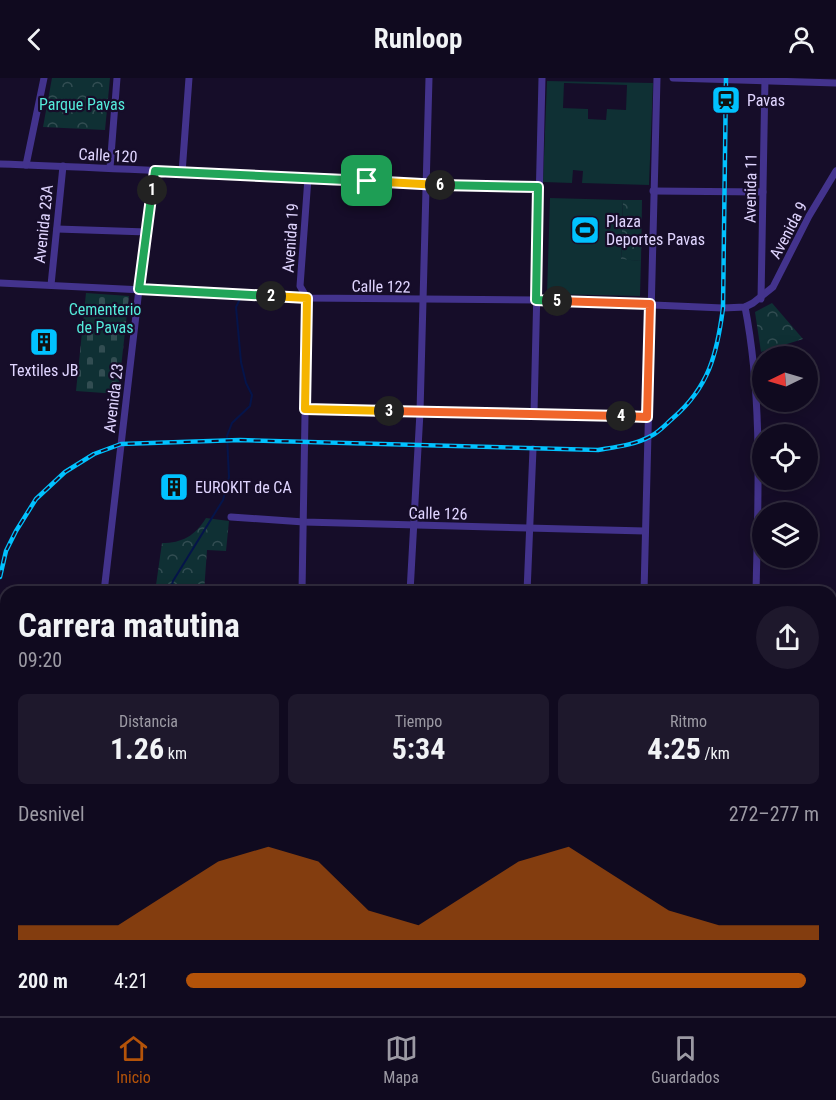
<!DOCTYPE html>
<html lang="es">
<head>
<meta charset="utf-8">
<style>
	:root { --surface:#100a1f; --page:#1e182c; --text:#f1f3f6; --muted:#9c9aa4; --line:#302b3d; --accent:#b45309 }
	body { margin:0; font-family:"Roboto Condensed",sans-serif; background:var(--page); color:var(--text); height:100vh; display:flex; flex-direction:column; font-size:22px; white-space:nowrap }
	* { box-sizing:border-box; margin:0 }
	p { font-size:20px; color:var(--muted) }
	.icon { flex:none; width:33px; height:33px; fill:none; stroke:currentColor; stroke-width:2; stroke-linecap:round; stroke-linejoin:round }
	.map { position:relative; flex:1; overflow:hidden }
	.drawer { position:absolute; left:0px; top:508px; width:837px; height:430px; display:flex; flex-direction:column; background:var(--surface); border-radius:18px 18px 0 0; box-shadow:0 3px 15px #0003,0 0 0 2px var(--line) }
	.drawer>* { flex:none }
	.needle { width:39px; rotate:265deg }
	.tools { position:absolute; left:752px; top:268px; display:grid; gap:12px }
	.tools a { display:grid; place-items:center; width:66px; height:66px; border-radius:50%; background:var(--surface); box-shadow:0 3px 15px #0003,0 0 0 2px var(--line); font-size:30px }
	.pin { position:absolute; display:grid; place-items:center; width:51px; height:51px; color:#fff; margin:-26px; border-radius:12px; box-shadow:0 3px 9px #0006 }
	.km { position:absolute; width:30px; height:30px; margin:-15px; border-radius:50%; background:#222; color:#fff; font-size:16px; line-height:30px; text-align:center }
	.round { display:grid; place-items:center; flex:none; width:63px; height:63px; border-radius:32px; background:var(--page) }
	.summary { display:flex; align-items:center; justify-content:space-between; height:102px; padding:0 18px }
	h1 { font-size:33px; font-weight:700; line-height:45px }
	.metrics { display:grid; grid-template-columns:repeat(3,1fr); gap:9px; height:102px; padding:6px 18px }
	.metrics div { display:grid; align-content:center; border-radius:9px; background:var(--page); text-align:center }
	.metrics b { font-size:30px; font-weight:700 }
	.metrics small { font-size:16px; font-weight:400 }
	.metrics p { font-size:16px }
	.chart { height:168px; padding:12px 18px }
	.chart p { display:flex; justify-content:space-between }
	.chart svg { width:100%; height:108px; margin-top:6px; fill:var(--accent); opacity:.7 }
	ul { padding:0 18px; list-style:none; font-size:20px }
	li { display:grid; grid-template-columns:96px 72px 1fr; align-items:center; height:45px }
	li i { height:15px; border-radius:8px; background:var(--accent) }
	header { display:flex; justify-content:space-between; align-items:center; height:78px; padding:0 18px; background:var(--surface); font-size:27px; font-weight:700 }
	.tab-bar { display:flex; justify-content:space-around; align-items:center; height:84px; border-top:2px solid var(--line); background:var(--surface); font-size:16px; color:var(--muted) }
	.tab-bar a { display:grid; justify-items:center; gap:3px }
	.tab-bar .selected { color:var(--accent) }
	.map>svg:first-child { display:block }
	.forest { fill:url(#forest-crowns) }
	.cemetery { fill:url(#cemetery-stones) }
	.garden { fill:#0f3034; fill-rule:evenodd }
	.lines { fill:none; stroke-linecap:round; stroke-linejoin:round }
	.stream { stroke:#05144a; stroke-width:2 }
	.river { stroke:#05144a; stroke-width:14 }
	.street { stroke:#43338d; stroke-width:7 }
	.rail-casing { stroke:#01c2ff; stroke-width:4.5 }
	.rail { stroke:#160d29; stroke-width:2; stroke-dasharray:7; stroke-linecap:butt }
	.split-1-casing { stroke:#fff; stroke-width:12 }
	.split-2-casing { stroke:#fff; stroke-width:12 }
	.split-3-casing { stroke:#fff; stroke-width:12 }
	.split-4-casing { stroke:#fff; stroke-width:12 }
	.split-5-casing { stroke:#fff; stroke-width:12 }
	.split-6-casing { stroke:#fff; stroke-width:12 }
	.split-7-casing { stroke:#fff; stroke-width:12 }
	.split-1 { stroke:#22a559; stroke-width:8 }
	.split-2 { stroke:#22a559; stroke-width:8 }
	.split-3 { stroke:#f5b400; stroke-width:8 }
	.split-4 { stroke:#f0652b; stroke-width:8 }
	.split-5 { stroke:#f0652b; stroke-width:8 }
	.split-6 { stroke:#22a559; stroke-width:8 }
	.split-7 { stroke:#f5b400; stroke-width:8 }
	.labels { text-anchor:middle; stroke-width:4.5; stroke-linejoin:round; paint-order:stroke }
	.poi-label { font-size:16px; fill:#e0d5ff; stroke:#160d29; text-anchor:start }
	.park-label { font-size:16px; fill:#54ecdb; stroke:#160d29 }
	.street-label { font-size:16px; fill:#e0d5ff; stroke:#160d29 }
</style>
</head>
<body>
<header><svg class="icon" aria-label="back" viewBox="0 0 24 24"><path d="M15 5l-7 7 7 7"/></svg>Runloop<svg class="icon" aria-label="person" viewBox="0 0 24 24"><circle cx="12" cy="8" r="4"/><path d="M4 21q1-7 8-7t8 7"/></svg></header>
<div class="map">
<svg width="836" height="938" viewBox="0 0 836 938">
	<defs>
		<pattern id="forest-crowns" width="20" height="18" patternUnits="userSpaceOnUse" patternTransform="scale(1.5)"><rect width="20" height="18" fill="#0f3034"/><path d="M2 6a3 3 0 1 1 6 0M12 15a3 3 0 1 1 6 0" fill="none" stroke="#324d52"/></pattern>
		<pattern id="cemetery-stones" width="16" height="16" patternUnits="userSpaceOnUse" patternTransform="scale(1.5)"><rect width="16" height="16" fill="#0f3034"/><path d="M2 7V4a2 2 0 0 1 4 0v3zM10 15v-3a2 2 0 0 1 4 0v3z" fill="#324d52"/></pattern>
	</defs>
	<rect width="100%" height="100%" fill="#160d29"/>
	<!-- forest -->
	<g class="forest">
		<path d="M52,0H110L105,52L43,49Z"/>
		<path d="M623,122H642L641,183L621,182Z"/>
		<path d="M772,225L803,261L761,274L755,234Z"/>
		<path d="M206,440L229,443L226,473L207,472L204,514H155L162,465C182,465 195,458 206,440Z"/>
		<path d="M574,933H617L630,938H572Z"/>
	</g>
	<!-- cemetery -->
	<path class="cemetery" d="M86,215L129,218L118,316L76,313Z"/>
	<!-- garden -->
	<g class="garden">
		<path d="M547,3L653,5L649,107L582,105L583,93L573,92L572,105L543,104ZM564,5L627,7L626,32L607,31L606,42L588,41V31L563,30Z"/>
		<path d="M550,120L623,122L621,181L641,183L640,218L547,216Z"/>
	</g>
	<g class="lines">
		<!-- stream -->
		<g class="stream">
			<path d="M170,514L173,503L223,422L229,399L227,358L232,345L250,328L252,317L246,305L241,284L236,229L240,221"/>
			<path d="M90,933L92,938"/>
		</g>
		<!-- river -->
		<g class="river">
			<path d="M831,777L836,746"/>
			<path d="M747,938L750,933"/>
		</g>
		<!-- street -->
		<g class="street">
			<path d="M673,0L836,5"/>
			<path d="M0,86C180,92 359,105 539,109"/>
			<path d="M26,87L44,0"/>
			<path d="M110,90L117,0"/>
			<path d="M182,95L189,0"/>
			<path d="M653,113L763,114"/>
			<path d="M57,151L147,154"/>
			<path d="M0,205L307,220L536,222L723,230L745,229L753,225L773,209L809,138L836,93"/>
			<path d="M51,207L63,88"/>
			<path d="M761,221L765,0"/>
			<path d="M745,229C763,320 758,421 756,514"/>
			<path d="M305,331L647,338"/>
			<path d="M534,335L542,0"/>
			<path d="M231,439L304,444L645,453"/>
			<path d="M104,514L139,211L155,93"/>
			<path d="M302,514L307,220L300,208L308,100"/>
			<path d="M410,514L420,334L429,0"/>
			<path d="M527,514L533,371"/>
			<path d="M644,514L657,0"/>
			<path d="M0,615L6,619"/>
			<path d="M180,933V938"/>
			<path d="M292,933V938"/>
			<path d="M404,933V938"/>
			<path d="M562,938L564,933"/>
		</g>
		<!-- rail casing -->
		<g class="rail-casing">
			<path id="rail" d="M0,499L6,473L16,453L36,421L65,394L94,376L121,366L240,362L598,372C616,369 635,367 651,358C659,354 666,346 673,340C709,309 717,276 723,230L726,0"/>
		</g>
		<!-- rail -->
		<use href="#rail" class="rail"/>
	</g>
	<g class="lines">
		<!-- split-1 casing -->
		<g class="split-1-casing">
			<path id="split-1" d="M152,112L155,93L367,103"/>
		</g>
		<!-- split-2 casing -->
		<g class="split-2-casing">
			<path id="split-2" d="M152,112L139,211L271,218"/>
		</g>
		<!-- split-3 casing -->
		<g class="split-3-casing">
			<path id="split-3" d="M271,218L307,220L305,331L389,333"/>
		</g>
		<!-- split-4 casing -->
		<g class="split-4-casing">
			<path id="split-4" d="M389,333L621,338"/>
		</g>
		<!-- split-5 casing -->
		<g class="split-5-casing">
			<path id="split-5" d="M557,223L650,226L647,339L621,338"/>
		</g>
		<!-- split-6 casing -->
		<g class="split-6-casing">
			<path id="split-6" d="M440,107L538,109L536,222L557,223"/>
		</g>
		<!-- split-7 casing -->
		<g class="split-7-casing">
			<path id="split-7" d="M367,103L440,107"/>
		</g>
		<!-- split-1 -->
		<use href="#split-1" class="split-1"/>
		<!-- split-2 -->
		<use href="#split-2" class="split-2"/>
		<!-- split-3 -->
		<use href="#split-3" class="split-3"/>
		<!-- split-4 -->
		<use href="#split-4" class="split-4"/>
		<!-- split-5 -->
		<use href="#split-5" class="split-5"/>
		<!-- split-6 -->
		<use href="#split-6" class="split-6"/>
		<!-- split-7 -->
		<use href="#split-7" class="split-7"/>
	</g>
	<!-- icons -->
	<defs>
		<g id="station-square" transform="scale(1.5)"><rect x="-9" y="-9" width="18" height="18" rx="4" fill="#01c2ff" stroke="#160d29"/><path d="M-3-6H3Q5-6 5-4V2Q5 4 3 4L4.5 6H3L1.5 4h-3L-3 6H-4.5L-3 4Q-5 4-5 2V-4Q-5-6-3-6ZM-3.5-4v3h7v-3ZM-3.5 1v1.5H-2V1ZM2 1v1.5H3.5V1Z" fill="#111"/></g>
		<g id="stadium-square" transform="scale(1.5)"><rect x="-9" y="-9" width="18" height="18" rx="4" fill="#01c2ff" stroke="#160d29"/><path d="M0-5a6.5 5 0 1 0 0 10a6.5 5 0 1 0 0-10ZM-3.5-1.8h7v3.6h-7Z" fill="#111"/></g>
		<g id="building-square" transform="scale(1.5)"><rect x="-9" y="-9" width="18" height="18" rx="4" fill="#01c2ff" stroke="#160d29"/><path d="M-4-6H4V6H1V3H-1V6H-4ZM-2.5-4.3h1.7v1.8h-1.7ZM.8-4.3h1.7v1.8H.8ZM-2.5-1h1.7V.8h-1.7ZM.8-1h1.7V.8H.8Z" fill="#111"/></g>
	</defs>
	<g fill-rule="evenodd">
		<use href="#station-square" x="726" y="22"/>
		<use href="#stadium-square" x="585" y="152"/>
		<use href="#building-square" x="44" y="264"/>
		<use href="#building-square" x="174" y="409"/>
	</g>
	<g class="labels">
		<!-- poi labels -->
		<g class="poi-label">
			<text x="747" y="28">Pavas</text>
			<text x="606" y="149">Plaza<tspan x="606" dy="18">Deportes Pavas</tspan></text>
			<text x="44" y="298" text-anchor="middle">Textiles JB</text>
			<text x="195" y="415">EUROKIT de CA</text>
		</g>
		<!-- park labels -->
		<g class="park-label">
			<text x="82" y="32">Parque Pavas</text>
			<text x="105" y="237">Cementerio<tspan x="105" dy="18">de Pavas</tspan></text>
		</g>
		<!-- street labels -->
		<g class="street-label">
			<text transform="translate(108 77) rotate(3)" y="6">Calle 120</text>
			<text transform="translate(750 110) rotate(-89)" y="6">Avenida 11</text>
			<text transform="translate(43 146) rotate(-84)" y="6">Avenida 23A</text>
			<text transform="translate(788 152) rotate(-62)" y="6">Avenida 9</text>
			<text transform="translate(290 160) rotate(-86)" y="6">Avenida 19</text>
			<text transform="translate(381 208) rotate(1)" y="6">Calle 122</text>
			<text transform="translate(113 320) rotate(-83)" y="6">Avenida 23</text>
			<text transform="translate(438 435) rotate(1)" y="6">Calle 126</text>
		</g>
	</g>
</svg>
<div class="tools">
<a><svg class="needle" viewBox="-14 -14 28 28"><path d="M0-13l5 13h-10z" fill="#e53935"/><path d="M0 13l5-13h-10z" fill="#9c9aa4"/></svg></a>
<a><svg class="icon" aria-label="locate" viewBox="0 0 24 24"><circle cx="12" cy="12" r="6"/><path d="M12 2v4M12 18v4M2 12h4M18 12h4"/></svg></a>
<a><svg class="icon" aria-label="layers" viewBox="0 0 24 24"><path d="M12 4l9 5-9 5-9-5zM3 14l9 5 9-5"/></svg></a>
</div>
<div class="pin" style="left:367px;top:103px;background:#1e9e55"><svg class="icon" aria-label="arrive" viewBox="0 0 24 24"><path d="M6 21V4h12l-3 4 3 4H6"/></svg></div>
<b class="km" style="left:152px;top:112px">1</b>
<b class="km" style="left:271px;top:218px">2</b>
<b class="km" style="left:389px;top:333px">3</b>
<b class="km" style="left:621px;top:338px">4</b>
<b class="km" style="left:557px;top:223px">5</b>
<b class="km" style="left:440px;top:107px">6</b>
<section class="drawer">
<div class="summary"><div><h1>Carrera matutina</h1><p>09:20</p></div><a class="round"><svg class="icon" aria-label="share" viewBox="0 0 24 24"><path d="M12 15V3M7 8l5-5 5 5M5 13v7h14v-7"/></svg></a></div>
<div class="metrics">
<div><p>Distancia</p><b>1.26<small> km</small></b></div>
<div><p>Tiempo</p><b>5:34</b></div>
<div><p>Ritmo</p><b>4:25<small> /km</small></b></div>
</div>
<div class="chart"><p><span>Desnivel</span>272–277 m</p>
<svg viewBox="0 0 160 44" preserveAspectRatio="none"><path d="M0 44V38L10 38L20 38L30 25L40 12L50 6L60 12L70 32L80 38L90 25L100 12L110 6L120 19L130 32L140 38L150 38L160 38V44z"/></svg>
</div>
<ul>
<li><b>200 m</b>4:21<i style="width:98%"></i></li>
</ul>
</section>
</div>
<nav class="tab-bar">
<a class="selected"><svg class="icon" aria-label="home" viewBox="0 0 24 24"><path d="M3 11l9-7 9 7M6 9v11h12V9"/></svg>Inicio</a>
<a><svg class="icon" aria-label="map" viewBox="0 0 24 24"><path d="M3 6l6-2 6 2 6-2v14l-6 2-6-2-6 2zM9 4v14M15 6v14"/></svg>Mapa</a>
<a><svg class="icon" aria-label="saved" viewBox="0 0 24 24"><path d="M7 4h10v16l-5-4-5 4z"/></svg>Guardados</a>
</nav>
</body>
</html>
